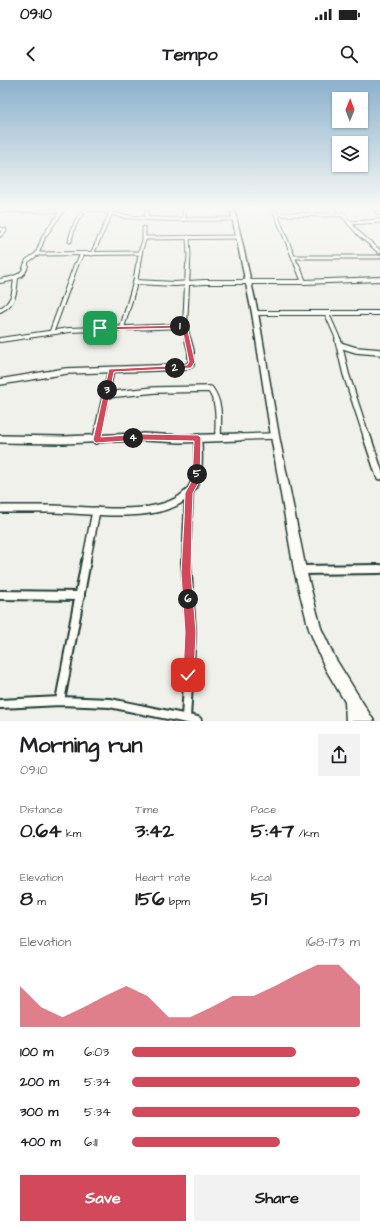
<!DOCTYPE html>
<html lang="en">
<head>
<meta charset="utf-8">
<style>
	:root { --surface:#fff; --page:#f2f2f2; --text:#202124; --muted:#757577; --accent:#d1495b }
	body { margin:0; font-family:"Architects Daughter",sans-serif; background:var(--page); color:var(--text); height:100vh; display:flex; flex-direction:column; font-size:15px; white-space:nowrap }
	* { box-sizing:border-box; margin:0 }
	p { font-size:13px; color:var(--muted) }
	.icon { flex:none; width:22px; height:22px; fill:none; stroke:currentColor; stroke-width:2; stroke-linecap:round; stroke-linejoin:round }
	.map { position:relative; height:641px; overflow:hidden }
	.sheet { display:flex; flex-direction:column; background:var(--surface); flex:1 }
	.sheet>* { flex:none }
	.needle { width:26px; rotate:1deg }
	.tools { position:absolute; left:332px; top:12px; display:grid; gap:8px }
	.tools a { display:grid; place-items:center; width:36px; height:36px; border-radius:0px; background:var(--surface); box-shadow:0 1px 3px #0004; font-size:20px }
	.pin { position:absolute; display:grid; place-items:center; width:34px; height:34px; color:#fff; margin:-17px; border-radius:8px; box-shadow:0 2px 6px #0006 }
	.km { position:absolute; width:20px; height:20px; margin:-10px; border-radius:50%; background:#222; color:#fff; font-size:11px; line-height:20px; text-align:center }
	.round { display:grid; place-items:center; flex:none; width:42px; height:42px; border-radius:0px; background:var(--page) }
	.overview { display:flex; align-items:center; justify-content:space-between; height:68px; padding:0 20px }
	h1 { font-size:22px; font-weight:700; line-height:30px }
	.figures { display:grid; grid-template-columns:repeat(3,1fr); gap:6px; height:68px; padding:4px 20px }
	.figures div { display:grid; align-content:center }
	.figures b { font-size:20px; font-weight:700 }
	.figures small { font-size:11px; font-weight:400 }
	.figures p { font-size:11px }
	.chart { height:112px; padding:8px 20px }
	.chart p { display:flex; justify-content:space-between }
	.chart svg { width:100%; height:72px; margin-top:4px; fill:var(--accent); opacity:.7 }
	.button { display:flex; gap:8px; margin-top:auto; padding:8px 20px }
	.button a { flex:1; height:46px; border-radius:0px; background:var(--accent); color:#fff; font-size:16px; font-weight:700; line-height:46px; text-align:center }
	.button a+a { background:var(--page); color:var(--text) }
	ul { padding:0 20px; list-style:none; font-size:13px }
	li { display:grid; grid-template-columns:64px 48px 1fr; align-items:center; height:30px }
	li i { height:10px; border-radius:5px; background:var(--accent) }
	.status { display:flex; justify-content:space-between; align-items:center; height:28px; padding:0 20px; background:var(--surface); direction:ltr }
	.status svg { height:11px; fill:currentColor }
	header { display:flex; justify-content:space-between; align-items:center; height:52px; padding:0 20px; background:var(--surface); font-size:18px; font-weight:700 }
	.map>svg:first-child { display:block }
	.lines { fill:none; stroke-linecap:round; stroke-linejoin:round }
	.street-far4-casing { stroke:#1f3d34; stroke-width:5 }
	.street-far3-casing { stroke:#1f3d34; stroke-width:6 }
	.street-far2-casing { stroke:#1f3d34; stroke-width:8 }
	.street-far1-casing { stroke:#1f3d34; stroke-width:10 }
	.street-casing { stroke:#1f3d34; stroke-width:12 }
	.secondary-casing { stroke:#1f3d34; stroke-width:3 }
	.street-far4 { stroke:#fdfcf7; stroke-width:3 }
	.street-far3 { stroke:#fdfcf7; stroke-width:4 }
	.street-far2 { stroke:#fdfcf7; stroke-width:5.5 }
	.street-far1 { stroke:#fdfcf7; stroke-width:7 }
	.street { stroke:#fdfcf7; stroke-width:8 }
	.secondary { fill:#fdfcf7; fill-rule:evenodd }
	.route { fill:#d1495b; stroke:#fff }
</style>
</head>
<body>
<div class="status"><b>09:10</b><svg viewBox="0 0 49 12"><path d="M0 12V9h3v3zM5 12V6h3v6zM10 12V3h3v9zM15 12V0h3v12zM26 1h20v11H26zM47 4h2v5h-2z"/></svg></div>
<header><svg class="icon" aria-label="back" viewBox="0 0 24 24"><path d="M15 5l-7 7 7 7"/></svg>Tempo<svg class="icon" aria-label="search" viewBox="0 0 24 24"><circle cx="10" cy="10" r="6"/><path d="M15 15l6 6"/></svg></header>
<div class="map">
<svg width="380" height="641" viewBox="0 0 380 641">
	<rect width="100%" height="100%" fill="#f0f1eb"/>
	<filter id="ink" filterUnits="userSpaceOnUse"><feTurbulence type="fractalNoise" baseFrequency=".025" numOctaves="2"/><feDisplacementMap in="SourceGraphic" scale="8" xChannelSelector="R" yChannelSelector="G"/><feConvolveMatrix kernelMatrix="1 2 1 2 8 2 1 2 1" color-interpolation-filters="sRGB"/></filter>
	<g filter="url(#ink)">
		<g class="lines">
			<!-- street-far4 casing -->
			<g class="street-far4-casing">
				<g id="street-far4">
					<path d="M273,127L297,186"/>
					<path d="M336,127L358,153L380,172"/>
					<path d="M373,127L380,134"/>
					<path d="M0,130L62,131"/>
					<path d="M277,134L342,135"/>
					<path d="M146,137L147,127"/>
					<path d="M183,139L186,127"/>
					<path d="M349,143L380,141"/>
					<path d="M144,148V159"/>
					<path d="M0,149L5,150L0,155"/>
					<path d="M70,161C72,151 76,137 85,131C95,125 112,134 123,136C160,141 197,139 234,139"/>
					<path d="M37,174L44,156L65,127"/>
					<path d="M92,174L111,133"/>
					<path d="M295,177H380"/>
					<path d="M26,186L27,181L37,174L140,173"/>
					<path d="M76,186L82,174"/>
					<path d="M138,186L141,169L145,158L238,157"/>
					<path d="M188,186L189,176L188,157"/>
				</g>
			</g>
			<!-- street-far3 casing -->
			<g class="street-far3-casing">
				<g id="street-far3">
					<path d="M188,185L185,246L189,261"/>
					<path d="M297,185L304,202"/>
					<path d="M0,201C11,199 24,198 26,185"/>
					<path d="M136,202L175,204L204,202H304L380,199"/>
					<path d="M0,230C14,224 15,211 16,197"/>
					<path d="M255,233H380"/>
					<path d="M327,234L339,261"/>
					<path d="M122,248L135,203L138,185"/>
					<path d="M52,251L76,185"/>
					<path d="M0,260L69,250L185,246"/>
				</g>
			</g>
			<!-- street-far2 casing -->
			<g class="street-far2-casing">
				<g id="street-far2">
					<path d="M338,260L346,294L367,358"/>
					<path d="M340,265L356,270L380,272"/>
					<path d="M0,302L66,291L185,287L191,285V271L188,260"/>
					<path d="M106,315L155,310L210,309C221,324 218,340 218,357"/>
					<path d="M96,358L111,291"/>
					<path d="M111,358H163"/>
					<path d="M208,358L275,356"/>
				</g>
			</g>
			<!-- street-far1 casing -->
			<g class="street-far1-casing">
				<g id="street-far1">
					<path d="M143,357L180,359L239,357"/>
					<path d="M367,357L380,396"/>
					<path d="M0,359L63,360L137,357"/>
					<path d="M96,360L97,357"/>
					<path d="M0,429C18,429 37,429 55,429C90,430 165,442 190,411C201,397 198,375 198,358"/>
					<path d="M86,482L96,431"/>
					<path d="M186,482L189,413"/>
				</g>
			</g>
			<!-- street casing -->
			<g class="street-casing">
				<g id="street">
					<path d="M300,490L380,489"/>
					<path d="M0,515L80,516"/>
					<path d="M60,621L86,481"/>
					<path d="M0,624L60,621L110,623L197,641"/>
					<path d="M186,638L191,552L186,481"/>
				</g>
			</g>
			<!-- secondary casing -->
			<g class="secondary-casing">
				<path id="secondary" d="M230,127H234L258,233L279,356L306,490L321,548L335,578L374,641H346L345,622L325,588L309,549L294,490L271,356L252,233Z"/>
			</g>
			<!-- street-far4 -->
			<use href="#street-far4" class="street-far4"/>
			<!-- street-far3 -->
			<use href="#street-far3" class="street-far3"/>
			<!-- street-far2 -->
			<use href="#street-far2" class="street-far2"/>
			<!-- street-far1 -->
			<use href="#street-far1" class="street-far1"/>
			<!-- street -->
			<use href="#street" class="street"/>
			<!-- secondary -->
			<use href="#secondary" class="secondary"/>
		</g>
	</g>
	<!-- sky -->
	<linearGradient id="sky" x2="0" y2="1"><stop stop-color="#8bb1cd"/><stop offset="0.59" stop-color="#f8f9f6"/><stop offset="1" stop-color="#f8f9f6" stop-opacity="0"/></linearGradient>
	<rect width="380" height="217" fill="url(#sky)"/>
	<!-- route -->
	<path class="route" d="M185,245L187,246L195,282L191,288L114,292L101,357L140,354L198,355L201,358L200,400L193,413L192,440L191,493L196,552L194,595L192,599L188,601L184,599L183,595L185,552L181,493L184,440L185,413L192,400L194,361L140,360L96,363L93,360L109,289L187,285L189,282L182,248L100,250L98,249V247Z"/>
</svg>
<div class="tools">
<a><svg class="needle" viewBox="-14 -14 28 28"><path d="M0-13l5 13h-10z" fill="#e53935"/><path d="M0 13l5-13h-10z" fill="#757577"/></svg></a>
<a><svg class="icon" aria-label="layers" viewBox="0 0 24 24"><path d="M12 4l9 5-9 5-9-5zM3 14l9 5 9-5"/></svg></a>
</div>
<div class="pin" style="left:100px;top:248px;background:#1e9e55"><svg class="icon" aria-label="arrive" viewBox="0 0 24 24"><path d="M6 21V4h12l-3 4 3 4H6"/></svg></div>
<div class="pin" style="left:188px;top:595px;background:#d93025"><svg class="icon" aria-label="check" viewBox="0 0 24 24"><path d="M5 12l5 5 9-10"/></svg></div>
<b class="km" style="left:180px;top:246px">1</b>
<b class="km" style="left:175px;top:288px">2</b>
<b class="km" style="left:107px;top:310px">3</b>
<b class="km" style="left:133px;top:358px">4</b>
<b class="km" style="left:197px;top:394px">5</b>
<b class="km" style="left:188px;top:519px">6</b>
</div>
<section class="sheet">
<div class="overview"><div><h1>Morning run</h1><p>09:10</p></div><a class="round"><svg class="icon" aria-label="share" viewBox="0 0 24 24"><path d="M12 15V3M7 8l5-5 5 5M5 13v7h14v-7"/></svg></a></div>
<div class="figures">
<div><p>Distance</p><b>0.64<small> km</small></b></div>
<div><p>Time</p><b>3:42</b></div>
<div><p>Pace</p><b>5:47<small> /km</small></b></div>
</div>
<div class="figures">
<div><p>Elevation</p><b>8<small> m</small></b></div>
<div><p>Heart rate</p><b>156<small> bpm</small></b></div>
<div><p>kcal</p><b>51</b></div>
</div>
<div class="chart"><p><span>Elevation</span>168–173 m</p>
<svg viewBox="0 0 160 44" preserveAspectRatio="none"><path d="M0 44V19L10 32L20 38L30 32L40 25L50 19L60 25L70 38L80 38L90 32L100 25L110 25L120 19L130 12L140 6L150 6L160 19V44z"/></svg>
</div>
<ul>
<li><b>100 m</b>6:03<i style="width:72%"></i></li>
<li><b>200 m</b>5:34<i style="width:100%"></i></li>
<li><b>300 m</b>5:34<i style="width:100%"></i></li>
<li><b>400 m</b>6:11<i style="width:65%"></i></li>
</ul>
<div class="button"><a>Save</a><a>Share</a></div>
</section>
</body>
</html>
